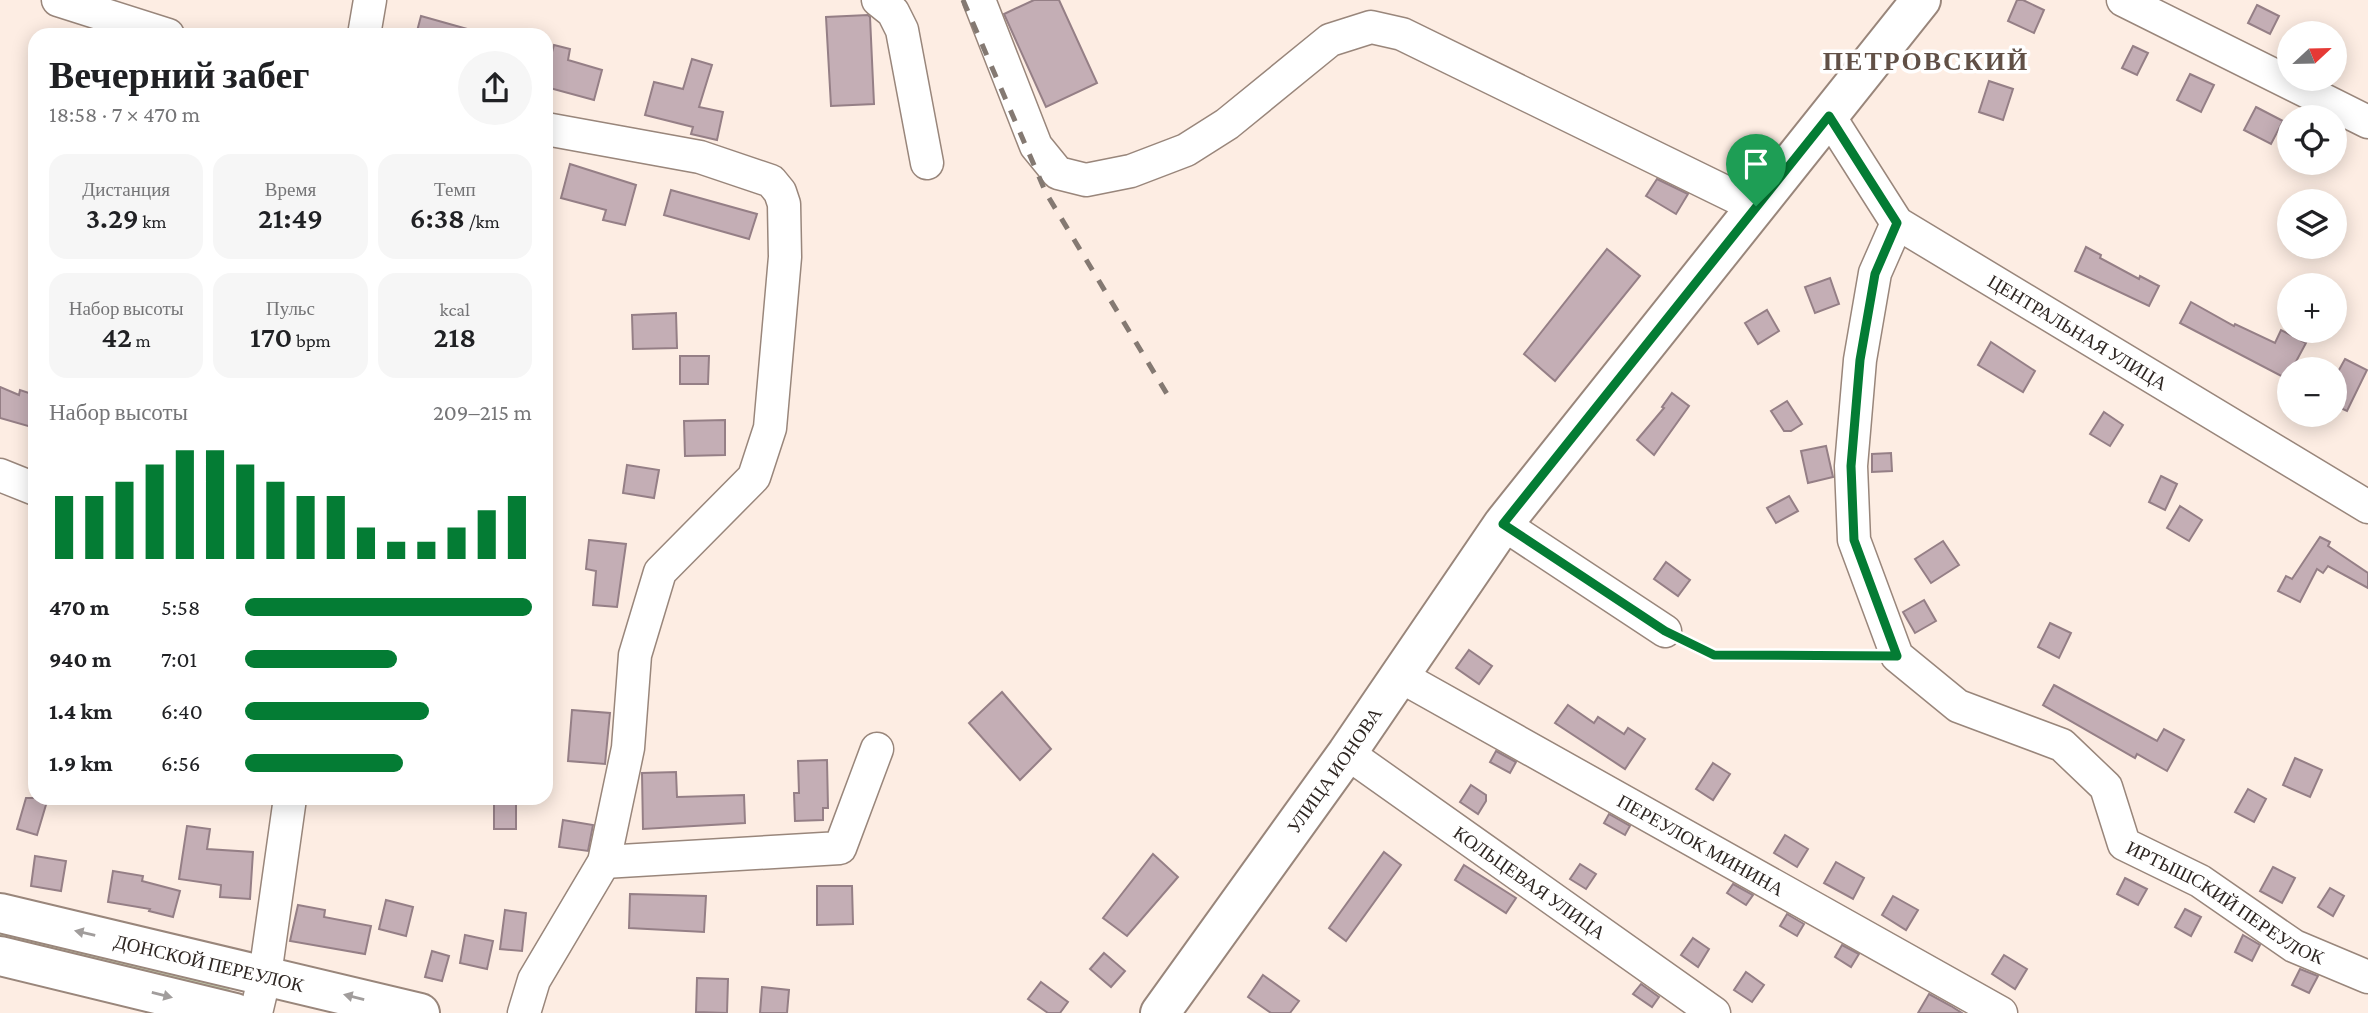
<!DOCTYPE html>
<html lang="ru">
<head>
<meta charset="utf-8">
<style>
	:root { --surface:#fff; --page:#f6f6f6; --text:#202124; --muted:#757577; --accent:#047c34 }
	body { margin:0; font-family:"Crimson Pro",serif; background:var(--page); color:var(--text); height:100vh; display:flex; flex-direction:column; font-size:26px; white-space:nowrap }
	* { box-sizing:border-box; margin:0 }
	p { font-size:23px; color:var(--muted) }
	.icon { flex:none; width:38px; height:38px; fill:none; stroke:currentColor; stroke-width:2; stroke-linecap:round; stroke-linejoin:round }
	.map { position:relative; flex:1; overflow:hidden }
	.drawer { position:absolute; left:28px; top:28px; width:525px; height:777px; display:flex; flex-direction:column; background:var(--surface); border-radius:21px; box-shadow:0 4px 18px #0003 }
	.drawer>* { flex:none }
	.needle { width:46px; rotate:68deg }
	.fabs { position:absolute; left:2277px; top:21px; display:grid; gap:14px }
	.fabs a { display:grid; place-items:center; width:70px; height:70px; border-radius:50%; background:var(--surface); box-shadow:0 4px 18px #0003; font-size:35px }
	.pin { position:absolute; display:grid; place-items:center; width:60px; height:60px; color:#fff; margin:-72px -30px; border-radius:50% 50% 50% 0; rotate:-45deg; box-shadow:0 0 7px #0007 }
	.pin .icon { rotate:45deg }
	.round { display:grid; place-items:center; flex:none; width:74px; height:74px; border-radius:37px; background:var(--page) }
	.summary { display:flex; align-items:center; justify-content:space-between; height:119px; padding:0 21px }
	h1 { font-size:38px; font-weight:600; line-height:52px }
	.metrics { display:grid; grid-template-columns:repeat(3,1fr); gap:10px; height:119px; padding:7px 21px }
	.metrics div { display:grid; align-content:center; border-radius:18px; background:var(--page); text-align:center }
	.metrics b { font-size:30px; font-weight:600 }
	.metrics small { font-size:19px; font-weight:400 }
	.metrics p { font-size:19px }
	.chart { height:196px; padding:14px 21px }
	.chart p { display:flex; justify-content:space-between }
	.chart svg { width:100%; height:126px; margin-top:7px; stroke:var(--accent); stroke-width:6 }
	ul { padding:0 21px; list-style:none; font-size:23px }
	li { display:grid; grid-template-columns:112px 84px 1fr; align-items:center; height:52px }
	li i { height:18px; border-radius:9px; background:var(--accent) }
	.map>svg:first-child { display:block }
	.grass { fill:#c7d3b0 }
	.building { fill:#c4aeb5; stroke:#957f86; stroke-width:2 }
	.lines { fill:none; stroke-linecap:round; stroke-linejoin:round }
	.minor-casing { stroke:#99867b; stroke-width:35 }
	.major-casing { stroke:#99867b; stroke-width:42 }
	.path { stroke:#bcaea6; stroke-width:3.5; stroke-dasharray:7 3.5; stroke-linecap:butt }
	.minor { stroke:#fff; stroke-width:32 }
	.major { stroke:#fff; stroke-width:38 }
	.rail { stroke:#847972; stroke-width:5; stroke-dasharray:12 12; stroke-linecap:butt }
	.oneway { fill:#a19d9c }
	.route-casing { stroke:#fff; stroke-width:14 }
	.route { stroke:#047c34; stroke-width:9 }
	.labels { text-anchor:middle; stroke-width:7; stroke-linejoin:round; paint-order:stroke }
	.street-label { font-size:19px; fill:#2e2622; stroke:#fff }
	.district-label { font-size:26px; font-weight:bold; letter-spacing:2px; fill:#615046; stroke:#fff }
</style>
</head>
<body>
<div class="map">
<svg width="2368" height="1013" viewBox="0 0 2368 1013">
	<rect width="100%" height="100%" fill="#fdede3"/>
	<!-- grass -->
	<path class="grass" d="M0,927L230,986L229,992L225,994L0,943Z"/>
	<!-- building -->
	<g class="building">
		<path d="M1034,0H1059L1097,83L1046,107L1004,14Z"/>
		<path d="M2017,0H2023L2044,10L2034,33L2008,21Z"/>
		<path d="M2257,5L2279,16L2270,34L2248,23Z"/>
		<path d="M868,15L870,17L874,104L831,106L826,17Z"/>
		<path d="M421,16L471,30V35H416Z"/>
		<path d="M554,45L570,49L568,60L602,70L594,100L546,87V74Z"/>
		<path d="M2133,46L2148,53L2137,75L2122,68Z"/>
		<path d="M692,59L712,65L699,107L723,112L717,140L691,134L693,127L645,115L654,82L683,89Z"/>
		<path d="M2190,74L2214,85L2201,112L2177,100Z"/>
		<path d="M1989,81L2013,89L2003,120L1979,112Z"/>
		<path d="M2256,107L2283,121L2271,144L2244,130Z"/>
		<path d="M570,164L636,185L625,225L603,220L606,210L561,198Z"/>
		<path d="M1657,179L1688,194L1676,214L1646,196Z"/>
		<path d="M671,190L757,214L749,239L664,215Z"/>
		<path d="M2086,247L2101,255L2100,258L2139,279L2140,276L2159,286L2149,306L2075,271Z"/>
		<path d="M1607,249L1640,276L1555,381L1524,354Z"/>
		<path d="M1830,278L1839,304L1815,313L1805,287Z"/>
		<path d="M2191,302L2234,326L2235,324L2275,343L2281,330L2306,343L2292,369H2289L2287,379L2180,323Z"/>
		<path d="M1767,310L1779,331L1758,344L1745,323Z"/>
		<path d="M676,313L677,348L633,349L632,315Z"/>
		<path d="M1991,342L2035,371L2023,392L1978,365Z"/>
		<path d="M680,356H709L708,384H680Z"/>
		<path d="M2345,359L2367,370L2347,411L2334,405V379Z"/>
		<path d="M0,387L19,395L20,390L35,395V428L0,418Z"/>
		<path d="M1672,393L1689,406L1654,455L1637,440L1664,408L1662,407Z"/>
		<path d="M1787,401L1802,424L1791,431H1784L1771,411Z"/>
		<path d="M2104,412L2123,425L2110,446L2090,434Z"/>
		<path d="M725,420V455L685,456L684,421Z"/>
		<path d="M1826,446L1833,477L1808,483L1801,451Z"/>
		<path d="M1891,453L1892,471L1872,472V454Z"/>
		<path d="M627,465L659,470L654,498L623,493Z"/>
		<path d="M2161,476L2177,484L2165,510L2149,502Z"/>
		<path d="M1789,496L1798,511L1776,523L1767,508Z"/>
		<path d="M2180,506L2202,520L2189,541L2167,528Z"/>
		<path d="M2320,537L2330,542L2328,546L2368,573V588L2328,566L2323,573L2317,569L2300,602L2278,591L2286,576L2292,579Z"/>
		<path d="M589,540L626,544L617,607L593,605L596,571L586,569Z"/>
		<path d="M1943,541L1959,565L1931,583L1915,559Z"/>
		<path d="M1666,562L1690,580L1678,596L1654,579Z"/>
		<path d="M1924,600L1936,621L1915,633L1903,612Z"/>
		<path d="M2050,623L2071,633L2059,658L2038,647Z"/>
		<path d="M1469,650L1492,666L1479,684L1456,668Z"/>
		<path d="M2054,685L2157,741L2164,729L2184,740L2167,771L2137,754L2135,758L2043,705Z"/>
		<path d="M1002,692L1051,749L1020,780L969,723Z"/>
		<path d="M1568,705L1594,723L1598,717L1624,734L1628,728L1645,739L1625,769L1555,723Z"/>
		<path d="M572,710L610,713L605,764L568,761Z"/>
		<path d="M1496,751L1516,762L1510,773L1490,762Z"/>
		<path d="M2295,758L2322,770L2310,797L2283,785Z"/>
		<path d="M827,760L828,808H823V820L795,821L794,793H799L798,761Z"/>
		<path d="M1713,763L1730,774L1713,800L1696,789Z"/>
		<path d="M676,772L677,797L744,795L745,823L643,829L642,773Z"/>
		<path d="M1471,785L1486,795V801L1478,814L1460,802Z"/>
		<path d="M2248,789L2266,799L2254,822L2235,812Z"/>
		<path d="M26,798H48L37,835L17,829Z"/>
		<rect x="494" y="798" width="22" height="31"/>
		<path d="M1609,814L1630,826L1625,835L1604,823Z"/>
		<path d="M563,820L593,825L588,851L559,847Z"/>
		<path d="M187,826L210,829L207,849L253,852L250,899L220,897L221,885L179,879Z"/>
		<path d="M1785,835L1808,849L1797,867L1774,853Z"/>
		<path d="M1384,852L1401,865L1346,941L1329,928Z"/>
		<path d="M1153,854L1178,877L1127,936L1103,918Z"/>
		<path d="M35,856L66,861L61,891L31,886Z"/>
		<path d="M1836,862L1864,878L1853,899L1824,883Z"/>
		<path d="M1580,864L1596,874L1586,889L1570,879Z"/>
		<path d="M1464,865L1516,898L1506,913L1455,880Z"/>
		<path d="M2273,867L2295,878L2282,903L2260,891Z"/>
		<path d="M113,871L143,876L142,881L180,891L173,917L149,911L150,909L108,902Z"/>
		<path d="M2125,878L2147,889L2138,905L2117,894Z"/>
		<path d="M1733,884L1753,895L1746,905L1727,893Z"/>
		<path d="M817,886H852L853,924L817,925Z"/>
		<path d="M2330,888L2344,896L2333,916L2318,907Z"/>
		<path d="M630,894L706,896L704,932L629,928Z"/>
		<path d="M1893,896L1918,910L1906,930L1882,915Z"/>
		<path d="M386,900L413,907L406,936L379,929Z"/>
		<path d="M298,905L325,910L324,917L371,926L365,954L290,941Z"/>
		<path d="M2185,909L2201,917L2191,936L2175,927Z"/>
		<path d="M505,910L526,913L522,951L500,949Z"/>
		<path d="M1787,914L1804,924L1797,936L1780,926Z"/>
		<path d="M465,935L493,941L487,969L460,963Z"/>
		<path d="M2243,935L2260,945L2252,961L2235,952Z"/>
		<path d="M1693,938L1709,949L1698,967L1681,955Z"/>
		<path d="M1842,945L1859,954L1851,967L1835,957Z"/>
		<path d="M432,951L449,956L442,981L425,977Z"/>
		<path d="M1104,953L1125,971L1111,987L1090,969Z"/>
		<path d="M2004,955L2027,969L2015,989L1992,974Z"/>
		<path d="M2300,969L2318,976L2309,993L2292,985Z"/>
		<path d="M1746,972L1764,985L1752,1002L1734,990Z"/>
		<path d="M1263,975L1299,1001L1290,1013H1271L1248,997Z"/>
		<path d="M697,978L728,979L727,1013L696,1012Z"/>
		<path d="M1041,982L1068,1002L1060,1013H1048L1028,999Z"/>
		<path d="M1641,984L1659,997L1652,1007L1633,994Z"/>
		<path d="M762,987L789,990L787,1013H760Z"/>
		<path d="M1929,994L1951,1006L1962,1013H1918Z"/>
	</g>
	<g class="lines">
		<!-- minor casing -->
		<g class="minor-casing">
			<g id="minor">
				<path d="M58,0L168,35"/>
				<path d="M878,0L893,12L902,30L927,163"/>
				<path d="M979,0L1036,146L1058,173L1086,180L1131,171L1186,150L1227,124L1330,40L1371,27L1402,34L1756,207"/>
				<path d="M2123,0L2368,122"/>
				<path d="M364,35L370,0"/>
				<path id="s1" d="M1829,116L1897,223L2368,507"/>
				<path id="s2" d="M1897,223L1875,273L1860,360L1851,466L1854,540L1897,656L1958,706L2062,745L2106,787L2124,844L2200,881L2294,946L2368,977"/>
				<path d="M0,475L35,489"/>
				<path d="M1503,524L1665,631"/>
				<path id="s3" d="M1400,676L2001,1013"/>
				<path id="s4" d="M1347,753L1714,1013"/>
				<path d="M604,862L840,848L877,749"/>
				<path d="M256,1013L265,975L290,798"/>
				<path d="M524,1013L534,980L604,862L628,748L635,655L660,572L754,477L770,428L785,257L784,204L780,192L771,181L700,157L546,129"/>
			</g>
		</g>
		<!-- major casing -->
		<g class="major-casing">
			<g id="major">
				<path id="s5" d="M0,913L420,1013"/>
				<path d="M0,956L235,1013"/>
				<path id="s6" d="M1160,1013L1347,753L1503,524L1921,0"/>
			</g>
		</g>
		<!-- path -->
		<path class="path" d="M1689,643L1714,655L1871,656"/>
		<!-- minor -->
		<use href="#minor" class="minor"/>
		<!-- major -->
		<use href="#major" class="major"/>
		<!-- rail -->
		<path class="rail" d="M963,0L1046,193L1170,399"/>
	</g>
	<!-- one-way arrows -->
	<defs><path id="oneway-solid" d="M-6-.8H1V-3.2L6.5 0L1 3.2V.8H-6Z" transform="scale(1.75)"/></defs>
	<g class="oneway">
		<use href="#oneway-solid" transform="translate(85 933) rotate(-167)"/>
		<use href="#oneway-solid" transform="translate(162 995) rotate(14)"/>
		<use href="#oneway-solid" transform="translate(354 997) rotate(-166)"/>
	</g>
	<g class="lines">
		<!-- route casing -->
		<g class="route-casing">
			<path id="route" d="M1829,116L1897,223L1875,274L1860,360L1851,466L1854,540L1897,656L1714,655L1665,631L1503,524Z"/>
		</g>
		<!-- route -->
		<use href="#route" class="route"/>
	</g>
	<g class="labels">
		<!-- street labels -->
		<g class="street-label">
			<text dy="7" stroke="none"><textPath href="#s1" startOffset="338">ЦЕНТРАЛЬНАЯ УЛИЦА</textPath></text>
			<text dy="7" stroke="none"><textPath href="#s6" startOffset="299">УЛИЦА ИОНОВА</textPath></text>
			<text dy="7" stroke="none"><textPath href="#s3" startOffset="345">ПЕРЕУЛОК МИНИНА</textPath></text>
			<text dy="7" stroke="none"><textPath href="#s4" startOffset="224">КОЛЬЦЕВАЯ УЛИЦА</textPath></text>
			<text dy="7" stroke="none"><textPath href="#s2" startOffset="875">ИРТЫШСКИЙ ПЕРЕУЛОК</textPath></text>
			<text dy="7" stroke="none"><textPath href="#s5" startOffset="215">ДОНСКОЙ ПЕРЕУЛОК</textPath></text>
		</g>
		<!-- district labels -->
		<g class="district-label">
			<text x="1926" y="70">ПЕТРОВСКИЙ</text>
		</g>
	</g>
</svg>
<div class="fabs">
<a><svg class="needle" viewBox="-14 -14 28 28"><path d="M0-13l5 13h-10z" fill="#e53935"/><path d="M0 13l5-13h-10z" fill="#757577"/></svg></a>
<a><svg class="icon" aria-label="locate" viewBox="0 0 24 24"><circle cx="12" cy="12" r="6"/><path d="M12 2v4M12 18v4M2 12h4M18 12h4"/></svg></a>
<a><svg class="icon" aria-label="layers" viewBox="0 0 24 24"><path d="M12 4l9 5-9 5-9-5zM3 14l9 5 9-5"/></svg></a>
<a>+</a>
<a>−</a>
</div>
<div class="pin" style="left:1756px;top:206px;background:#1e9e55"><svg class="icon" aria-label="arrive" viewBox="0 0 24 24"><path d="M6 21V4h12l-3 4 3 4H6"/></svg></div>
<section class="drawer">
<div class="summary"><div><h1>Вечерний забег</h1><p>18:58 · 7 × 470 m</p></div><a class="round"><svg class="icon" aria-label="share" viewBox="0 0 24 24"><path d="M12 15V3M7 8l5-5 5 5M5 13v7h14v-7"/></svg></a></div>
<div class="metrics">
<div><p>Дистанция</p><b>3.29<small> km</small></b></div>
<div><p>Время</p><b>21:49</b></div>
<div><p>Темп</p><b>6:38<small> /km</small></b></div>
</div>
<div class="metrics">
<div><p>Набор высоты</p><b>42<small> m</small></b></div>
<div><p>Пульс</p><b>170<small> bpm</small></b></div>
<div><p>kcal</p><b>218</b></div>
</div>
<div class="chart"><p><span>Набор высоты</span>209–215 m</p>
<svg viewBox="0 0 160 44" preserveAspectRatio="none"><path d="M5 44V22M15 44V22M25 44V17M35 44V11M45 44V6M55 44V6M65 44V11M75 44V17M85 44V22M95 44V22M105 44V33M115 44V38M125 44V38M135 44V33M145 44V27M155 44V22"/></svg>
</div>
<ul>
<li><b>470 m</b>5:58<i style="width:100%"></i></li>
<li><b>940 m</b>7:01<i style="width:53%"></i></li>
<li><b>1.4 km</b>6:40<i style="width:64%"></i></li>
<li><b>1.9 km</b>6:56<i style="width:55%"></i></li>
</ul>
</section>
</div>
</body>
</html>
